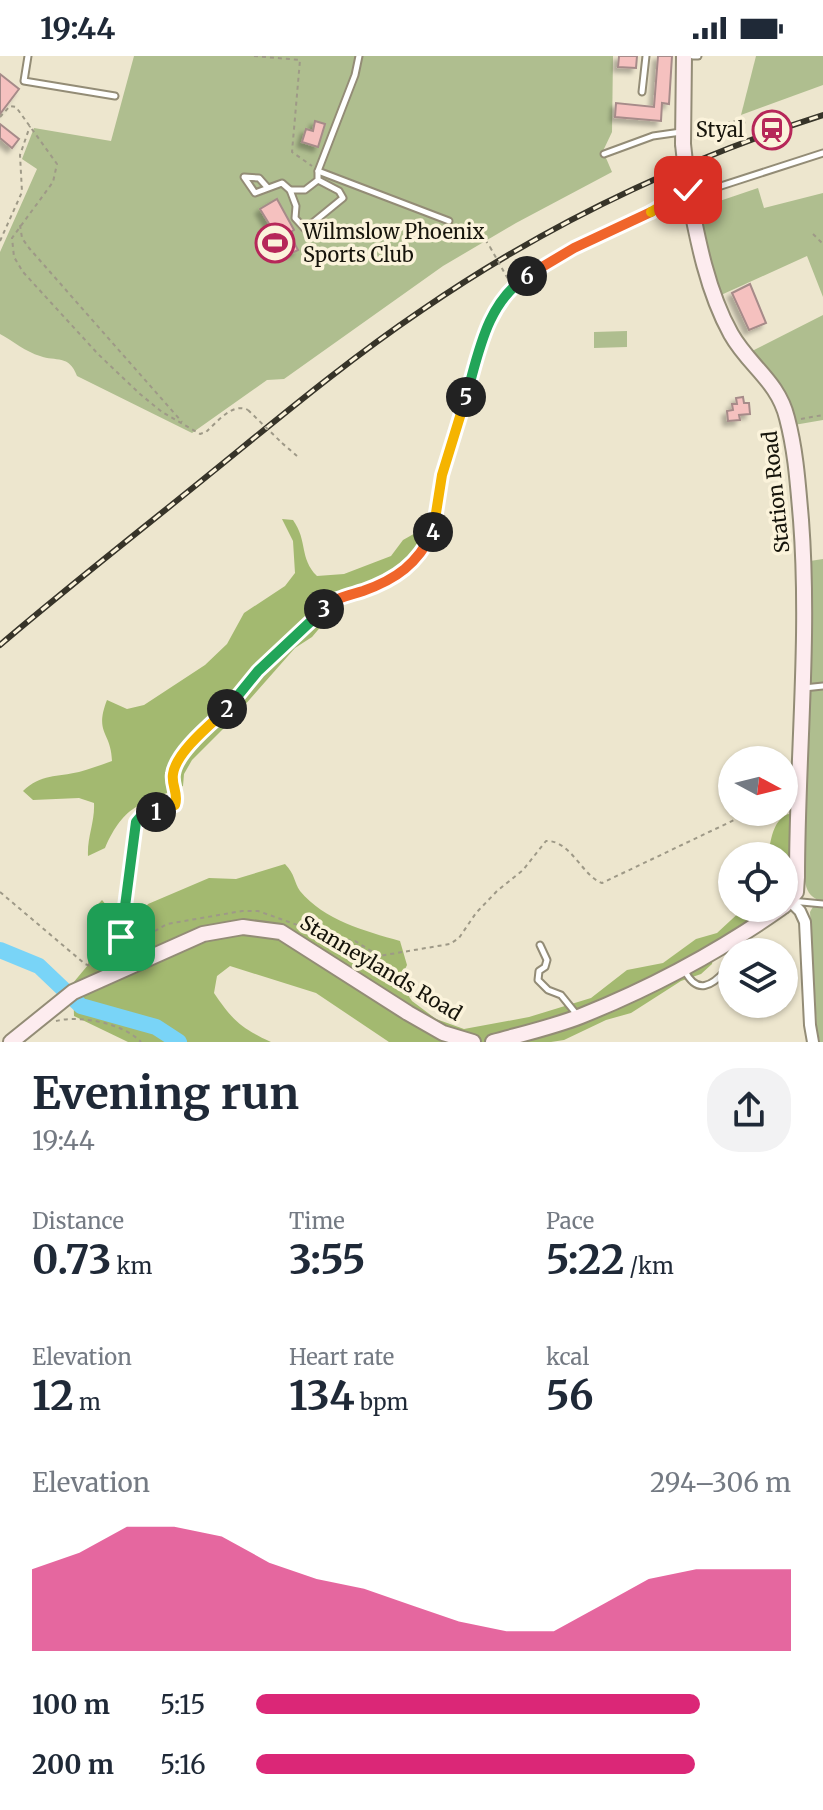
<!DOCTYPE html>
<html lang="en">
<head>
<meta charset="utf-8">
<style>
	:root { --surface:#fff; --page:#f2f2f3; --text:#1f2937; --muted:#747a83; --accent:#db2777 }
	body { margin:0; font-family:Merriweather,serif; background:var(--page); color:var(--text); height:100vh; display:flex; flex-direction:column; font-size:30px; white-space:nowrap }
	* { box-sizing:border-box; margin:0 }
	p { font-size:26px; color:var(--muted) }
	.icon { flex:none; width:44px; height:44px; fill:none; stroke:currentColor; stroke-width:2; stroke-linecap:round; stroke-linejoin:round }
	.map { position:relative; height:986px; overflow:hidden }
	.sheet { display:flex; flex-direction:column; background:var(--surface); flex:1 }
	.sheet>* { flex:none }
	.needle { width:52px; rotate:97deg }
	.tools { position:absolute; left:718px; top:690px; display:grid; gap:16px }
	.tools a { display:grid; place-items:center; width:80px; height:80px; border-radius:50%; background:var(--surface); box-shadow:0 2px 6px #0004; font-size:40px }
	.pin { position:absolute; display:grid; place-items:center; width:68px; height:68px; color:#fff; margin:-34px; border-radius:16px; box-shadow:0 4px 12px #0006 }
	.km { position:absolute; width:40px; height:40px; margin:-20px; border-radius:50%; background:#222; color:#fff; font-size:22px; line-height:40px; text-align:center }
	.round { display:grid; place-items:center; flex:none; width:84px; height:84px; border-radius:32px; background:var(--page) }
	.head { display:flex; align-items:center; justify-content:space-between; height:136px; padding:0 32px }
	h1 { font-size:44px; font-weight:700; line-height:60px }
	.metrics { display:grid; grid-template-columns:repeat(3,1fr); gap:12px; height:136px; padding:8px 32px }
	.metrics div { display:grid; align-content:center }
	.metrics b { font-size:40px; font-weight:700 }
	.metrics small { font-size:22px; font-weight:400 }
	.metrics p { font-size:22px }
	.chart { height:224px; padding:16px 32px }
	.chart p { display:flex; justify-content:space-between }
	.chart svg { width:100%; height:144px; margin-top:8px; fill:var(--accent); opacity:.7 }
	ul { padding:0 32px; list-style:none; font-size:26px }
	li { display:grid; grid-template-columns:128px 96px 1fr; align-items:center; height:60px }
	li i { height:20px; border-radius:10px; background:var(--accent) }
	.status { display:flex; justify-content:space-between; align-items:center; height:56px; padding:0 40px; background:var(--surface); direction:ltr }
	.status svg { height:22px; fill:currentColor }
	.map>svg:first-child { display:block }
	.green { fill:#afbe8f }
	.forest { fill:#a3b970 }
	.lines { fill:none; stroke-linecap:round; stroke-linejoin:round }
	.river { stroke:#79d4f7; stroke-width:16 }
	.building { fill:#f5c1bf; stroke:#a68b89; stroke-width:2; filter:url(#shadow) }
	.lane-casing { stroke:#938c76; stroke-width:9 }
	.street-casing { stroke:#938c76; stroke-width:14 }
	.secondary-casing { stroke:#938c76; stroke-width:18 }
	.path { stroke:#9e9987; stroke-width:2; stroke-dasharray:4 4; stroke-linecap:butt }
	.lane { stroke:#fff; stroke-width:5 }
	.street { stroke:#fff; stroke-width:10 }
	.secondary { stroke:#fdecef; stroke-width:14 }
	.rail-casing { stroke:#373429; stroke-width:6 }
	.rail { stroke:#fbf3db; stroke-width:3; stroke-dasharray:9; stroke-linecap:butt }
	.secondary-bridge-casing { stroke:#938c76; stroke-width:18; stroke-linecap:butt }
	.path-bridge { stroke:#9e9987; stroke-width:2; stroke-dasharray:4 4; stroke-linecap:butt }
	.secondary-bridge { stroke:#fdecef; stroke-width:14 }
	.split-1-casing { stroke:#fff; stroke-width:16 }
	.split-2-casing { stroke:#fff; stroke-width:16 }
	.split-3-casing { stroke:#fff; stroke-width:16 }
	.split-4-casing { stroke:#fff; stroke-width:16 }
	.split-5-casing { stroke:#fff; stroke-width:16 }
	.split-6-casing { stroke:#fff; stroke-width:16 }
	.split-7-casing { stroke:#fff; stroke-width:16 }
	.split-8-casing { stroke:#fff; stroke-width:16 }
	.split-1 { stroke:#22a559; stroke-width:10 }
	.split-2 { stroke:#f5b400; stroke-width:10 }
	.split-3 { stroke:#22a559; stroke-width:10 }
	.split-4 { stroke:#f0652b; stroke-width:10 }
	.split-5 { stroke:#f5b400; stroke-width:10 }
	.split-6 { stroke:#22a559; stroke-width:10 }
	.split-7 { stroke:#f0652b; stroke-width:10 }
	.split-8 { stroke:#f5b400; stroke-width:10 }
	.labels { text-anchor:middle; stroke-width:7; stroke-linejoin:round; paint-order:stroke }
	.poi-label { font-size:20px; fill:#16140b; stroke:#fbf3db; text-anchor:end }
	.street-label { font-size:20px; fill:#16140b; stroke:#fbf3db }
</style>
</head>
<body>
<div class="status"><b>19:44</b><svg viewBox="0 0 49 12"><path d="M0 12V9h3v3zM5 12V6h3v6zM10 12V3h3v9zM15 12V0h3v12zM26 1h20v11H26zM47 4h2v5h-2z"/></svg></div>
<div class="map">
<svg width="823" height="986" viewBox="0 0 823 986">
	<defs>
		<filter id="shadow"><feDropShadow dx="-4.5" dy="4.5" stdDeviation="2" flood-color="#0004"/></filter>
	</defs>
	<rect width="100%" height="100%" fill="#ede6ce"/>
	<!-- green -->
	<g class="green">
		<path d="M134,0H613L612,76L603,95L612,116L516,167L443,210L284,323L267,324L192,377L77,320C69,298 56,306 40,300C26,296 13,285 0,278V196L37,113L22,103L34,72L111,85Z"/>
		<path d="M756,0H823V29L741,59Z"/>
		<path d="M758,132L764,152L823,137V241L807,200L721,239L709,202L699,152Z"/>
		<path d="M823,259V364L794,369L785,341L773,318L750,296Z"/>
		<path d="M627,275V291L594,292V276Z"/>
		<path d="M823,503V845C801,841 805,819 804,801L810,505Z"/>
		<path d="M814,849L823,851V986H820L817,973L810,856Z"/>
	</g>
	<!-- forest -->
	<g class="forest">
		<path d="M282,463L293,464C308,485 299,502 317,520L344,518L391,500L403,484L426,471L430,483L419,502L387,525L332,545L325,551L323,568L312,581L295,592L229,667L192,704L184,718L183,730C141,749 125,747 105,792L88,800C87,781 95,766 94,747L79,742L33,744L23,735C41,718 57,721 79,716C90,713 101,709 112,705C111,675 94,678 107,644L127,653L144,649L205,609L227,588L244,557L285,530L295,517L293,485Z"/>
		<path d="M788,758L798,760L797,821L784,849V800H768C771,785 772,765 788,758Z"/>
		<path d="M285,808C295,818 294,826 300,835C324,864 365,875 400,885L407,909L399,926L412,945L436,963L464,973L529,961L591,942L627,914L663,907L696,883L717,877L744,852H779L714,895L712,908L701,918L681,925L631,957L606,964L564,984L551,986H389L316,937L230,910L217,920L214,937C233,965 241,972 271,986H128L74,960L73,927L88,909L92,855L102,844L112,856L116,867H135L148,848L209,822L236,823Z"/>
	</g>
	<g class="lines">
		<!-- river -->
		<path class="river" d="M0,894L39,910L81,950L156,971L179,986"/>
	</g>
	<!-- building -->
	<g class="building">
		<path d="M619,0H637L636,12L618,11Z"/>
		<path d="M658,0H672L669,48L662,47L661,65L615,61L616,47L654,51Z"/>
		<path d="M0,18L19,33L0,58Z"/>
		<path d="M315,65L325,68L318,91L302,86L306,73L313,75Z"/>
		<path d="M0,68L19,83L12,92L0,82Z"/>
		<path d="M277,143L294,174L289,177L298,194L292,197L288,190L284,192L260,153Z"/>
		<path d="M750,228L766,267L749,274L732,237Z"/>
		<path d="M743,341L744,347H749L750,358L739,359L740,364L728,365L727,355L733,354L732,348H737L736,342Z"/>
	</g>
	<g class="lines">
		<!-- lane casing -->
		<g class="lane-casing">
			<g id="lane">
				<path d="M28,0L24,25L115,40"/>
				<path d="M693,0H698"/>
				<path d="M642,36L646,0"/>
				<path d="M604,98L653,80L681,76"/>
				<path d="M318,115L449,165"/>
				<path d="M318,124L339,135L343,142L305,173L295,162L296,150L290,134H305L318,124V115L355,19L359,0"/>
				<path d="M267,131L259,122L244,121L255,137L282,127L290,134"/>
				<path d="M690,140L823,97"/>
				<path d="M488,271L500,245L512,230L574,192L687,136"/>
				<path d="M804,632L823,630"/>
				<path d="M791,845L823,848"/>
				<path d="M540,889L547,904L545,911L539,915L538,924L548,934L561,939L578,960"/>
				<path d="M685,915C697,939 712,930 726,914"/>
			</g>
		</g>
		<!-- street casing -->
		<g class="street-casing">
			<path id="street" d="M790,845L800,855L805,866L810,969L813,986"/>
		</g>
		<!-- secondary casing -->
		<g class="secondary-casing">
			<g id="secondary">
				<path d="M683,88L684,0"/>
				<path d="M688,134C697,181 707,235 731,278C749,310 778,325 787,362C796,396 798,430 801,464C810,583 797,702 797,821L796,836L784,850"/>
				<path d="M11,986L73,936L203,878L243,871L281,876L408,957L443,977L473,986"/>
				<path d="M493,986C522,978 553,971 581,960C651,932 720,895 781,852"/>
			</g>
		</g>
		<!-- path -->
		<g class="path">
			<path d="M254,0L300,4L292,96L312,110"/>
			<path d="M0,61L10,50L16,51L57,108L53,126L12,182L14,201L23,216L98,298L140,338L162,356L200,378L206,376C217,366 233,346 248,354"/>
			<path d="M695,76L735,65L747,67"/>
			<path d="M20,169L22,182L29,192L182,366"/>
			<path d="M457,169L484,182L490,191"/>
			<path d="M813,178L823,188"/>
			<path d="M0,185L22,136L20,99L30,70"/>
			<path d="M801,363L823,359"/>
			<path d="M282,387L297,400"/>
			<path d="M0,836L85,908L97,912"/>
			<path d="M123,899L121,881L125,836L136,766L141,760L175,749L177,738L173,718L178,703L238,641L258,615L332,545L387,525L423,496L435,473L442,419L486,278"/>
			<path d="M124,899L147,887L155,875L167,868L242,855H258L337,883L355,885L379,900L450,888L459,882L476,857L497,835L523,814L546,785C571,784 582,820 602,827L751,756"/>
			<path d="M56,965C80,959 123,967 141,986"/>
		</g>
		<!-- lane -->
		<use href="#lane" class="lane"/>
		<!-- street -->
		<use href="#street" class="street"/>
		<!-- secondary -->
		<use href="#secondary" class="secondary"/>
		<!-- rail casing -->
		<g class="rail-casing">
			<path id="rail" d="M0,589C69,530 141,474 211,417C280,361 348,304 422,254C544,170 682,104 823,59"/>
		</g>
		<!-- rail -->
		<use href="#rail" class="rail"/>
		<!-- secondary-bridge casing -->
		<g class="secondary-bridge-casing">
			<path id="secondary-bridge" d="M683,88L688,134"/>
		</g>
		<!-- path-bridge -->
		<g class="path-bridge">
			<path d="M490,191L508,223"/>
			<path d="M248,354L282,387"/>
		</g>
		<!-- secondary-bridge -->
		<use href="#secondary-bridge" class="secondary-bridge"/>
	</g>
	<g class="lines">
		<!-- split-1 casing -->
		<g class="split-1-casing">
			<path id="split-1" d="M121,881L136,766L141,760L156,756"/>
		</g>
		<!-- split-2 casing -->
		<g class="split-2-casing">
			<path id="split-2" d="M156,756L175,749C179,738 171,729 173,718C176,696 211,668 227,653"/>
		</g>
		<!-- split-3 casing -->
		<g class="split-3-casing">
			<path id="split-3" d="M227,653L258,615L324,553"/>
		</g>
		<!-- split-4 casing -->
		<g class="split-4-casing">
			<path id="split-4" d="M324,553C336,541 347,540 363,535C397,523 417,508 433,476"/>
		</g>
		<!-- split-5 casing -->
		<g class="split-5-casing">
			<path id="split-5" d="M433,476L442,419L466,341"/>
		</g>
		<!-- split-6 casing -->
		<g class="split-6-casing">
			<path id="split-6" d="M466,341C479,296 486,248 527,220"/>
		</g>
		<!-- split-7 casing -->
		<g class="split-7-casing">
			<path id="split-7" d="M527,220L574,192L651,156"/>
		</g>
		<!-- split-8 casing -->
		<g class="split-8-casing">
			<path id="split-8" d="M651,156L688,134"/>
		</g>
		<!-- split-1 -->
		<use href="#split-1" class="split-1"/>
		<!-- split-2 -->
		<use href="#split-2" class="split-2"/>
		<!-- split-3 -->
		<use href="#split-3" class="split-3"/>
		<!-- split-4 -->
		<use href="#split-4" class="split-4"/>
		<!-- split-5 -->
		<use href="#split-5" class="split-5"/>
		<!-- split-6 -->
		<use href="#split-6" class="split-6"/>
		<!-- split-7 -->
		<use href="#split-7" class="split-7"/>
		<!-- split-8 -->
		<use href="#split-8" class="split-8"/>
	</g>
	<!-- icons -->
	<defs>
		<g id="station-ring" transform="scale(2)"><circle r="9.5" fill="#fbf3db" stroke="#b62759" stroke-width="1.5"/><path d="M-3-6H3Q5-6 5-4V2Q5 4 3 4L4.5 6H3L1.5 4h-3L-3 6H-4.5L-3 4Q-5 4-5 2V-4Q-5-6-3-6ZM-3.5-4v3h7v-3ZM-3.5 1v1.5H-2V1ZM2 1v1.5H3.5V1Z" fill="#b62759"/></g>
		<g id="stadium-ring" transform="scale(2)"><circle r="9.5" fill="#fbf3db" stroke="#b62759" stroke-width="1.5"/><path d="M0-5a6.5 5 0 1 0 0 10a6.5 5 0 1 0 0-10ZM-3.5-1.8h7v3.6h-7Z" fill="#b62759"/></g>
	</defs>
	<g fill-rule="evenodd">
		<use href="#station-ring" x="772" y="74"/>
		<use href="#stadium-ring" x="275" y="187"/>
	</g>
	<g class="labels">
		<!-- poi labels -->
		<g class="poi-label">
			<text x="744" y="81">Styal</text>
			<text x="303" y="183" text-anchor="start">Wilmslow Phoenix<tspan x="303" dy="23">Sports Club</tspan></text>
		</g>
		<!-- street labels -->
		<g class="street-label">
			<text transform="translate(776 436) rotate(-96)" y="7">Station Road</text>
			<text transform="translate(381 912) rotate(31)" y="7">Stanneylands Road</text>
		</g>
	</g>
</svg>
<div class="tools">
<a><svg class="needle" viewBox="-14 -14 28 28"><path d="M0-13l5 13h-10z" fill="#e53935"/><path d="M0 13l5-13h-10z" fill="#747a83"/></svg></a>
<a><svg class="icon" aria-label="locate" viewBox="0 0 24 24"><circle cx="12" cy="12" r="6"/><path d="M12 2v4M12 18v4M2 12h4M18 12h4"/></svg></a>
<a><svg class="icon" aria-label="layers" viewBox="0 0 24 24"><path d="M12 4l9 5-9 5-9-5zM3 14l9 5 9-5"/></svg></a>
</div>
<div class="pin" style="left:121px;top:881px;background:#1e9e55"><svg class="icon" aria-label="arrive" viewBox="0 0 24 24"><path d="M6 21V4h12l-3 4 3 4H6"/></svg></div>
<div class="pin" style="left:688px;top:134px;background:#d93025"><svg class="icon" aria-label="check" viewBox="0 0 24 24"><path d="M5 12l5 5 9-10"/></svg></div>
<b class="km" style="left:156px;top:756px">1</b>
<b class="km" style="left:227px;top:653px">2</b>
<b class="km" style="left:324px;top:553px">3</b>
<b class="km" style="left:433px;top:476px">4</b>
<b class="km" style="left:466px;top:341px">5</b>
<b class="km" style="left:527px;top:220px">6</b>
</div>
<section class="sheet">
<div class="head"><div><h1>Evening run</h1><p>19:44</p></div><a class="round"><svg class="icon" aria-label="share" viewBox="0 0 24 24"><path d="M12 15V3M7 8l5-5 5 5M5 13v7h14v-7"/></svg></a></div>
<div class="metrics">
<div><p>Distance</p><b>0.73<small> km</small></b></div>
<div><p>Time</p><b>3:55</b></div>
<div><p>Pace</p><b>5:22<small> /km</small></b></div>
</div>
<div class="metrics">
<div><p>Elevation</p><b>12<small> m</small></b></div>
<div><p>Heart rate</p><b>134<small> bpm</small></b></div>
<div><p>kcal</p><b>56</b></div>
</div>
<div class="chart"><p><span>Elevation</span>294–306 m</p>
<svg viewBox="0 0 160 44" preserveAspectRatio="none"><path d="M0 44V19L10 14L20 6L30 6L40 9L50 17L60 22L70 25L80 30L90 35L100 38L110 38L120 30L130 22L140 19L150 19L160 19V44z"/></svg>
</div>
<ul>
<li><b>100 m</b>5:15<i style="width:83%"></i></li>
<li><b>200 m</b>5:16<i style="width:82%"></i></li>
</ul>
</section>
</body>
</html>
